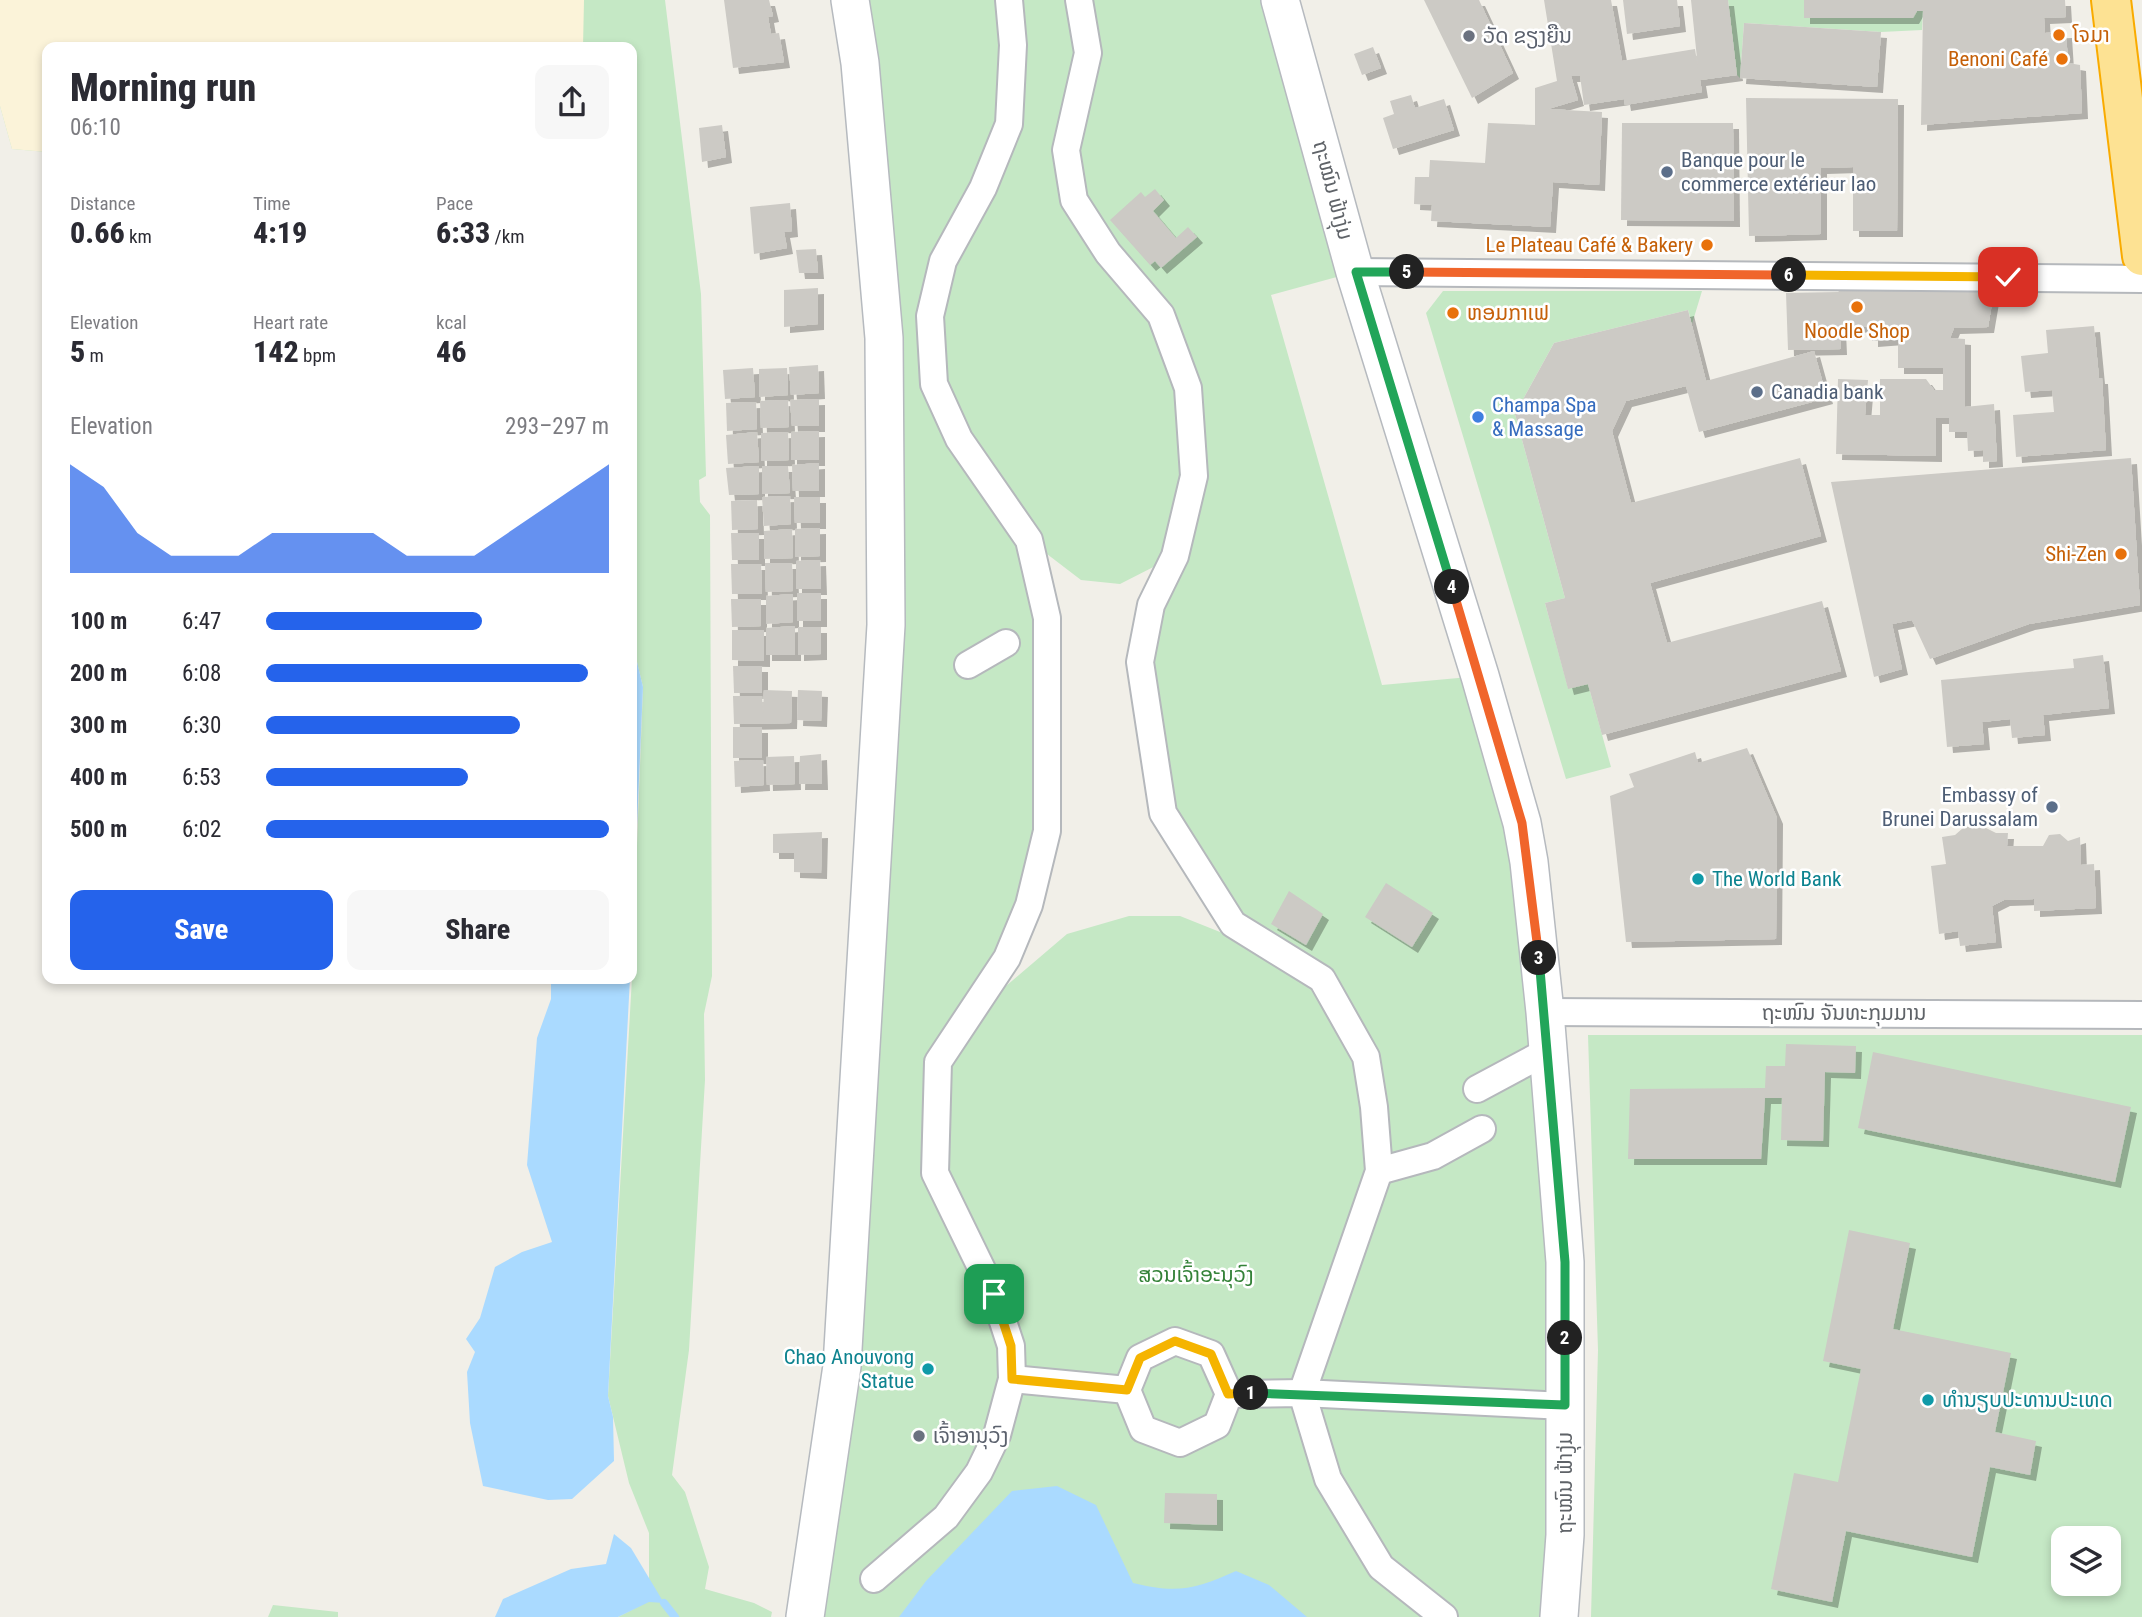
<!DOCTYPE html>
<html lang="en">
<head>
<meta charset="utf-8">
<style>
	:root { --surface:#fff; --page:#f7f7f7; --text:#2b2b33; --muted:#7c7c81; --accent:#2563eb }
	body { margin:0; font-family:"Roboto Condensed","Noto Sans Lao",sans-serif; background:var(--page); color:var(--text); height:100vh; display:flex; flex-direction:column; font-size:26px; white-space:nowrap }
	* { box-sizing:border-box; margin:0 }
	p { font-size:23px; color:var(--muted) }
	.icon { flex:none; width:38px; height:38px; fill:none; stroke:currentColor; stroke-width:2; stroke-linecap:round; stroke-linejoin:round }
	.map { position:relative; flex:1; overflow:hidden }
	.panel { position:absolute; left:42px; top:42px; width:595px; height:942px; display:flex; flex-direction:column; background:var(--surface); border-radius:14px; box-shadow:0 4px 10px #0003 }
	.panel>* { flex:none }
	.fabs { position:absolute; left:2051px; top:1526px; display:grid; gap:14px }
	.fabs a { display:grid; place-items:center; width:70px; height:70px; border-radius:14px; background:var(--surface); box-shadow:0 4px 10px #0003; font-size:35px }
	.pin { position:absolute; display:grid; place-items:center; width:60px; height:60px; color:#fff; margin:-30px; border-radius:14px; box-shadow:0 4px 10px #0006 }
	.km { position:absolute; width:35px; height:35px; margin:-18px; border-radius:50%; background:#222; color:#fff; font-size:19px; line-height:35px; text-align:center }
	.round { display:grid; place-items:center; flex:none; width:74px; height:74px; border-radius:14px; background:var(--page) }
	.overview { display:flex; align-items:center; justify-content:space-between; height:119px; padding:0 28px }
	h1 { font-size:38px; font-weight:800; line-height:52px }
	.figures { display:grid; grid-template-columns:repeat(3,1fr); gap:10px; height:119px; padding:7px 28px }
	.figures div { display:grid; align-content:center }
	.figures b { font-size:30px; font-weight:800 }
	.figures small { font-size:19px; font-weight:400 }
	.figures p { font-size:19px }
	.chart { height:196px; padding:14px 28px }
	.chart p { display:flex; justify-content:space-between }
	.chart svg { width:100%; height:126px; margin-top:7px; fill:var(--accent); opacity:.7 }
	.primary-button { display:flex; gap:14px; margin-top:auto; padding:14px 28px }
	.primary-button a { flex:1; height:80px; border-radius:14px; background:var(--accent); color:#fff; font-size:28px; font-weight:800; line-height:80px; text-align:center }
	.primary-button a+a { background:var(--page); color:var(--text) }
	ul { padding:0 28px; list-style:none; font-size:23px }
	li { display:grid; grid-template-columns:112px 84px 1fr; align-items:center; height:52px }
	li i { height:18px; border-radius:9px; background:var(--accent) }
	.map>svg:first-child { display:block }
	.green { fill:#c5e8c5; fill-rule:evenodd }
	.sand { fill:#fbf3d9 }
	.water { fill:#aadaff }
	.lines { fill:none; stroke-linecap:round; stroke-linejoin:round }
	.stream { stroke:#aadaff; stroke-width:8 }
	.building { fill:#cccac5; filter:url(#shadow) }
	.street-casing { stroke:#b5b8bc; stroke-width:30 }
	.secondary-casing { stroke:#b6babf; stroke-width:40 }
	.highway-casing { stroke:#f9ab00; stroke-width:42 }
	.street { stroke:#fff; stroke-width:26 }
	.secondary { stroke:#fff; stroke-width:37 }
	.highway { stroke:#fde293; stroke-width:38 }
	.split-1-casing { stroke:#fff; stroke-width:14 }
	.split-2-casing { stroke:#fff; stroke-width:14 }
	.split-3-casing { stroke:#fff; stroke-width:14 }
	.split-4-casing { stroke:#fff; stroke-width:14 }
	.split-5-casing { stroke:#fff; stroke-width:14 }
	.split-6-casing { stroke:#fff; stroke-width:14 }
	.split-7-casing { stroke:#fff; stroke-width:14 }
	.split-1 { stroke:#f5b400; stroke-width:9 }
	.split-2 { stroke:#22a559; stroke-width:9 }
	.split-3 { stroke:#22a559; stroke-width:9 }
	.split-4 { stroke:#f0652b; stroke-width:9 }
	.split-5 { stroke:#22a559; stroke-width:9 }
	.split-6 { stroke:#f0652b; stroke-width:9 }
	.split-7 { stroke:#f5b400; stroke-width:9 }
	.food-dot { fill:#e8710a; stroke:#fff; stroke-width:2.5 }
	.worship-dot { fill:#6b7280; stroke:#fff; stroke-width:2.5 }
	.service-dot { fill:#5c6f8a; stroke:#fff; stroke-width:2.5 }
	.shop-dot { fill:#3f7fe0; stroke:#fff; stroke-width:2.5 }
	.culture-dot { fill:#0f9aa8; stroke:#fff; stroke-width:2.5 }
	.labels { text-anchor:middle; stroke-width:5; stroke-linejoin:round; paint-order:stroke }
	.food-label { font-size:21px; fill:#c56008; stroke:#fff; text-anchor:end }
	.worship-label { font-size:21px; fill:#5b616d; stroke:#fff; text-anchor:start }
	.service-label { font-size:21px; fill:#4e5e75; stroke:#fff; text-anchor:start }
	.street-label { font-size:21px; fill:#5f6368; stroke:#fff }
	.shop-label { font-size:21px; fill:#366cbe; stroke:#fff; text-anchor:start }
	.culture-label { font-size:21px; fill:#0d838f; stroke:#fff; text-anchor:start }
	.park-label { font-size:21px; fill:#348238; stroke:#fff }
</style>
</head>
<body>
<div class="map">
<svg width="2142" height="1617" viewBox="0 0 2142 1617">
	<defs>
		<filter id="shadow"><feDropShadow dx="6" dy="6" stdDeviation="0" flood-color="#0004"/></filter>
	</defs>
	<rect width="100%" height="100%" fill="#f1efe8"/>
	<!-- green -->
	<g class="green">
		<path d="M0,0H665L701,294L706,476L699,480L700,502L710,515L712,976L704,1014L705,1080L689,1350L672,1475L685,1492L709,1567L705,1589L754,1603L772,1612L771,1617H618L649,1601V1533L629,1483L608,1396L632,978L643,687L632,641V47H47V152L12,149L0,106Z"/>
		<path d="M850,0H1280L1355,272L1271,295L1382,685L1480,676L1545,1012L1559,1617H805L886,625ZM1030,541L1081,580L1120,584L1173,557L1140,662L1163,813L1225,934L1180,916H1129L1067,934L1006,986L993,978L1047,831Z"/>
		<path d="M1728,0H1804L1805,18H1912L1917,11H1923L1922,30L1881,32L1744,23L1740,78L1737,75Z"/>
		<path d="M1443,291H1702L1692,324L1688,310L1554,343L1515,414L1565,598L1545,603L1568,688L1588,684L1611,767L1566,779L1426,313Z"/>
		<path d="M1588,1035H2142V1617H1591L1598,1350ZM2063,1538H2109V1584H2063Z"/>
		<path d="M273,1605L338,1612V1617H268Z"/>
	</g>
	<!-- sand -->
	<path class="sand" d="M0,0H584L583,47H47V152L12,149L0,106Z"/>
	<!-- water -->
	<g class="water">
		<path d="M632,641L643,687L632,941Z"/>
		<path d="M551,978H630L608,1396L613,1417L614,1461L572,1499L548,1500L483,1486L470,1423L467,1372L475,1352L466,1339L480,1318L495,1267L522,1252L552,1242L527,1165L537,1038L551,999Z"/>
		<path d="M1057,1486L1096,1505L1133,1583C1177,1594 1196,1589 1236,1571L1269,1585L1307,1617H899L926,1581L1012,1491Z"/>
		<path d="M614,1534L631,1548L664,1603L649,1602L618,1617H495L503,1599L571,1569L606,1564Z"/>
	</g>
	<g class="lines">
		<!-- stream -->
		<path class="stream" d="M664,1603L675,1617"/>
	</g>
	<!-- building -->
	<g class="building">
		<path d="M724,0H769L773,16L768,17L771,34L779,33L784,62L733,68Z"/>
		<path d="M1424,0H1479L1513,73L1472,98Z"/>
		<path d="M1544,0H1611L1622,61L1695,49L1698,68L1691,0H1728L1737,75L1700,80L1702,92L1625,105L1624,99L1584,105L1580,76H1571L1578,100L1548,109L1602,112L1599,185L1553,182L1550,227L1431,221L1432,205L1414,204L1415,177H1429L1430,160L1485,163L1488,123L1535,125V88L1557,81Z"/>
		<path d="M1623,0H1677L1680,26L1627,34Z"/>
		<path d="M1804,0H2065L2066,17L2044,18L2045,33L2066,32L2068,63L2080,65L2082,113L1921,125L1923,11H1917L1913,18H1804Z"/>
		<path d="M1744,23L1881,32L1877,87L1740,78Z"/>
		<path d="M1373,47L1381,68L1362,75L1354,54Z"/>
		<path d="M1411,95L1415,108L1444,99L1454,130L1393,149L1383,118L1394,114L1390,101Z"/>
		<path d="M1746,98L1898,99L1897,231H1853V167L1821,168V234L1749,236Z"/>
		<path d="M1622,123H1733L1734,221L1621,220Z"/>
		<path d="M722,125L726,157L702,162L699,128Z"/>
		<path d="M1155,189L1164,200L1153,211L1176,238L1188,227L1197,237L1161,268L1155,261L1150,265L1110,220L1141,192L1145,197Z"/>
		<path d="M790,203L792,231L784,232L787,248L754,254L750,207Z"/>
		<path d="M816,249L818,273H799L796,250Z"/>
		<path d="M818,288V324L784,327V290Z"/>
		<path d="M1836,288L1994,292L1988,327L1954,328L1950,338L1965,339V407L1994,404L1997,461L1983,462V450L1968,451L1967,432H1949V418H1936V456L1836,454L1838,379L1868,380L1865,415H1880V379H1926L1934,390H1943V368H1898V339L1872,341V327L1840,326L1841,349L1788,350L1786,293L1839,292Z"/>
		<path d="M1688,310L1706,381L1814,351L1827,398L1699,432L1686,386L1626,401L1612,431L1631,503L1800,458L1821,536L1650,583L1667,643L1822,601L1841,671L1602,735L1588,684L1568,689L1545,603L1565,598L1515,414L1554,343Z"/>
		<path d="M2094,326L2099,378H2102L2106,450L2016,457L2013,415L2054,412L2052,390L2025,392L2021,356L2048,353L2046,330Z"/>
		<path d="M818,365L819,393L791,395L789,367Z"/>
		<path d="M753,368L755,397L725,399L723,370Z"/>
		<path d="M787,368L788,395L759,397V369Z"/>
		<path d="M819,399V426H792L790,400Z"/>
		<path d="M788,400L789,427L761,428L760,401Z"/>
		<path d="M756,402L757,429L727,431L726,403Z"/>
		<path d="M819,431V460H791V432Z"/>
		<path d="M757,432L759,462L728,464L726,435Z"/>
		<path d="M788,432L789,460L761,461V433Z"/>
		<path d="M2131,458L2140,605L2029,624L1930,659L1912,620L1892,624L1902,669L1874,677L1831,482Z"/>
		<path d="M819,463V491H793L792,465Z"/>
		<path d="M759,466V494L729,495L726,468Z"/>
		<path d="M762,466H788L790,493L762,494Z"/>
		<path d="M790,496L791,524L764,526L762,497Z"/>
		<path d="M794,497H820V523H795Z"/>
		<path d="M757,500L758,529L732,530L731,501Z"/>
		<path d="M820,528V556L795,557V529Z"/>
		<path d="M792,529L793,558L764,559V531Z"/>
		<path d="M731,533H759V560H732Z"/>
		<path d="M820,560L821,589H796V561Z"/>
		<path d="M765,563H792L793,591L766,592Z"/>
		<path d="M731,564H761L762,594H732Z"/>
		<rect x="797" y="593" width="24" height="28"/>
		<path d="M793,594V622L766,624V596Z"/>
		<path d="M731,599H761V626L732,627Z"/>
		<path d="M795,626V655H766V628Z"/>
		<path d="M798,627H821V654L798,655Z"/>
		<path d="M732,630H764V661L732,660Z"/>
		<path d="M2103,655L2109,708L2043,715L2045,735L2012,738L2010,719L1982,722L1984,744L1947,747L1941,680L2074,668L2073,659Z"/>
		<path d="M733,666H762V693H734Z"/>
		<path d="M764,690L792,691L791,723L734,724L733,696H762L763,714Z"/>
		<path d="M798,690L822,691L821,721L797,720Z"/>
		<rect x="733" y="727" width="29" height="31"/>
		<path d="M1747,748L1777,818L1776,939L1626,942L1610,796L1634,787L1629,774L1695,752L1698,763Z"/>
		<path d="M821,754L822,784H799L800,756Z"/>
		<path d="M794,756L795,784L767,785L766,757Z"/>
		<path d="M763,760L764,785L735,787L734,761Z"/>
		<path d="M1978,824L1996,833H2008L2007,846H2043L2049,835L2060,834L2068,841L2080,837L2081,865L2094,864L2096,908L2034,911V899L2004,900L1992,906L1996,942L1960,946L1958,931L1939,934L1931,866L1946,864L1942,837L1955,835L1963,828Z"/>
		<path d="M822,832L821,873L794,872V853H773V834Z"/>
		<path d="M1386,883L1433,913L1412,947L1365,917Z"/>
		<path d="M1289,891L1323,914L1306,945L1271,924Z"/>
		<path d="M1786,1044L1856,1046L1855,1073L1825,1072L1823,1141L1781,1140L1782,1098H1765L1761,1159H1628L1630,1089L1765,1088L1766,1066H1785Z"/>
		<path d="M1873,1052L2131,1107L2115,1182L1858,1128Z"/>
		<path d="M1849,1230L1910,1243L1893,1329L2011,1353L1995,1432L2036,1441L2030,1475L1990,1467L1972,1557L1846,1531L1832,1602L1771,1589L1794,1473L1838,1482L1861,1369L1823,1361Z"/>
		<path d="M1165,1493L1217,1494V1525L1164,1523Z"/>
	</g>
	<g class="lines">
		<!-- street casing -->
		<g class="street-casing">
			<g id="street">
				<path d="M1079,0L1088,53L1066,150L1074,200L1108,253L1161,315L1188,388L1194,476L1175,556L1151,605L1140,662L1163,813L1233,924L1322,979L1366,1057L1374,1107L1379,1171L1302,1393L1328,1479L1381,1567L1444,1617"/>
				<path d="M1355,272L2142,279"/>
				<path d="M968,665L1006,643"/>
				<path d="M1545,1012L2142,1015"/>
				<path d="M1477,1089L1548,1051"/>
				<path d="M1379,1171L1433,1156L1482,1129"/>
				<path d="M1175,1341L1211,1354L1229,1394L1217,1425L1180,1443L1143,1429L1127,1390L1140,1358Z"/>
				<path d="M1012,1379L1127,1390"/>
				<path d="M1229,1394L1302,1393L1565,1406"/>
				<path d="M874,1579L946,1517L979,1472L997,1435L1012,1379L1011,1346L994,1294L935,1173L938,1062L1007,958L1029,905L1047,831V618L1029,540L959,439L934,384L930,316L943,261L983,188L1009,124L1013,45L1009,0"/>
			</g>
		</g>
		<!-- secondary casing -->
		<g class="secondary-casing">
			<g id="secondary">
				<path d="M1280,0L1355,272L1480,676L1522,823L1529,862L1545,1012L1565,1262V1535L1559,1617"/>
				<path d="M805,1617L842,1366L886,625L884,338L860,63L850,0"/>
			</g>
		</g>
		<!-- highway casing -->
		<g class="highway-casing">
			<path id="highway" d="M2111,0L2142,256"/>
		</g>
		<!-- street -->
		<use href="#street" class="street"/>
		<!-- secondary -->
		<use href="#secondary" class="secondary"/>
		<!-- highway -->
		<use href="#highway" class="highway"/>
	</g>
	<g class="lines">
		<!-- split-1 casing -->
		<g class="split-1-casing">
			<path id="split-1" d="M994,1294L1011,1346L1012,1379L1127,1390L1140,1358L1175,1341L1211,1354L1228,1394L1251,1393"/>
		</g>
		<!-- split-2 casing -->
		<g class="split-2-casing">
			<path id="split-2" d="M1251,1393L1565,1405V1338"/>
		</g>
		<!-- split-3 casing -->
		<g class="split-3-casing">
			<path id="split-3" d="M1539,958L1565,1262V1338"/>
		</g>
		<!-- split-4 casing -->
		<g class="split-4-casing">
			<path id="split-4" d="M1452,587L1522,823L1539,958"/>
		</g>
		<!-- split-5 casing -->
		<g class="split-5-casing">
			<path id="split-5" d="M1407,272H1356L1452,587"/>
		</g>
		<!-- split-6 casing -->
		<g class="split-6-casing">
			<path id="split-6" d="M1407,272L1789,275"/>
		</g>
		<!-- split-7 casing -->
		<g class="split-7-casing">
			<path id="split-7" d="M1789,275L2008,277"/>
		</g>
		<!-- split-1 -->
		<use href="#split-1" class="split-1"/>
		<!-- split-2 -->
		<use href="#split-2" class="split-2"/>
		<!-- split-3 -->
		<use href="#split-3" class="split-3"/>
		<!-- split-4 -->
		<use href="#split-4" class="split-4"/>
		<!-- split-5 -->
		<use href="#split-5" class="split-5"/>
		<!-- split-6 -->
		<use href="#split-6" class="split-6"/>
		<!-- split-7 -->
		<use href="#split-7" class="split-7"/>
	</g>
	<!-- markers -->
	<g class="food-dot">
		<circle cx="2059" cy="35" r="7"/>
		<circle cx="2062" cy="59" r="7"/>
		<circle cx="1707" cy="245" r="7"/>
		<circle cx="1857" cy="307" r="7"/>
		<circle cx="1453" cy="313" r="7"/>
		<circle cx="2121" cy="554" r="7"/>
	</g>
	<g class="worship-dot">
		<circle cx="1469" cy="36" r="7"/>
		<circle cx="919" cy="1436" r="7"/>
	</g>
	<g class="service-dot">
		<circle cx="1667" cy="172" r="7"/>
		<circle cx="1757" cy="392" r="7"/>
		<circle cx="2052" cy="807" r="7"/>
	</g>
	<circle class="shop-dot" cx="1478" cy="417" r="7"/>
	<g class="culture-dot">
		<circle cx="1698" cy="879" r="7"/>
		<circle cx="928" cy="1369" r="7"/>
		<circle cx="1928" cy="1400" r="7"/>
	</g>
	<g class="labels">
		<!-- food labels -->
		<g class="food-label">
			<text x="2073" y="42" text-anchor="start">ໂຈມາ</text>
			<text x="2048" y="66">Benoni Café</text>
			<text x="1693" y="252">Le Plateau Café &amp; Bakery</text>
			<text x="1467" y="320" text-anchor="start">ຫອມກາເຟ</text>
			<text x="1857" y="338" text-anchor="middle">Noodle Shop</text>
			<text x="2107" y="561">Shi-Zen</text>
		</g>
		<!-- worship labels -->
		<g class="worship-label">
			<text x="1483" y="43">ວັດ ຂຽງຍືນ</text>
			<text x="933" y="1443">ເຈົ້າອານຸວົງ</text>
		</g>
		<!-- service labels -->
		<g class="service-label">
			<text x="1681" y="167">Banque pour le<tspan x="1681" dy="24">commerce extérieur lao</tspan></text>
			<text x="1771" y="399">Canadia bank</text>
			<text x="2038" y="802" text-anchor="end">Embassy of<tspan x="2038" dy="24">Brunei Darussalam</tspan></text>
		</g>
		<!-- street labels -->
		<g class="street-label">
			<text transform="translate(1333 190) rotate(75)" y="7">ຖະໝົນ ຟ້າງຸ່ມ</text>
			<text x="1844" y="1020">ຖະໜົນ ຈັນທະກຸມມານ</text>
			<text transform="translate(1565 1483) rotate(-90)" y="7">ຖະໝົນ ຟ້າງຸ່ມ</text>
		</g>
		<!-- shop labels -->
		<g class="shop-label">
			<text x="1492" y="412">Champa Spa<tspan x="1492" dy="24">&amp; Massage</tspan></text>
		</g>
		<!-- culture labels -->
		<g class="culture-label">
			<text x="1712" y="886">The World Bank</text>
			<text x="914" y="1364" text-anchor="end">Chao Anouvong<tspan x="914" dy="24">Statue</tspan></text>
			<text x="1942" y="1407">ທຳນຽບປະທານປະເທດ</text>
		</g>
		<!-- park labels -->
		<g class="park-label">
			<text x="1196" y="1282">ສວນເຈົ້າອະນຸວົງ</text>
		</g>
	</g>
</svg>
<div class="fabs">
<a><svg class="icon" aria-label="layers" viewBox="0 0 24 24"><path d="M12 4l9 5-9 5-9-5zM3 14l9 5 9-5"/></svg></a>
</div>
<div class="pin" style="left:994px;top:1294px;background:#1e9e55"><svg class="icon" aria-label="arrive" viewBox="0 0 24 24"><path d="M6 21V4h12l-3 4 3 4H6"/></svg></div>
<div class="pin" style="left:2008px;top:277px;background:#d93025"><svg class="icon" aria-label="check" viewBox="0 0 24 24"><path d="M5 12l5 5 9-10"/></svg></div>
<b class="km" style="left:1251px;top:1393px">1</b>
<b class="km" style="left:1565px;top:1338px">2</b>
<b class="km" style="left:1539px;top:958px">3</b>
<b class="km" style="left:1452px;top:587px">4</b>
<b class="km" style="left:1407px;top:272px">5</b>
<b class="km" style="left:1789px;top:275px">6</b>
<section class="panel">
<div class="overview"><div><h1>Morning run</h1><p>06:10</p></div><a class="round"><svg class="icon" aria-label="share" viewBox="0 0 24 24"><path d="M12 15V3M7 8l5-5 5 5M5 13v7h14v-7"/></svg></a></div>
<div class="figures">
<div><p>Distance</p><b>0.66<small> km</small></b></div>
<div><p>Time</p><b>4:19</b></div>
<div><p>Pace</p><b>6:33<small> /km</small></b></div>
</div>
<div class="figures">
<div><p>Elevation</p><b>5<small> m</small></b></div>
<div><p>Heart rate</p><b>142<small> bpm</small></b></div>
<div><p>kcal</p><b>46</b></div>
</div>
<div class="chart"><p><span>Elevation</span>293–297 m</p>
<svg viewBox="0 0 160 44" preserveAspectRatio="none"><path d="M0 44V6L10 14L20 30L30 38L40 38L50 38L60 30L70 30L80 30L90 30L100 38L110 38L120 38L130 30L140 22L150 14L160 6V44z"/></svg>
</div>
<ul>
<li><b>100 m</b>6:47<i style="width:63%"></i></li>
<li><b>200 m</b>6:08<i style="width:94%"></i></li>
<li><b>300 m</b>6:30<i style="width:74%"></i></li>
<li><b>400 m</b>6:53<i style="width:59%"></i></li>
<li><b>500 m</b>6:02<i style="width:100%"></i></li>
</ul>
<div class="primary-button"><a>Save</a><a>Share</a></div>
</section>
</div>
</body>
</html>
